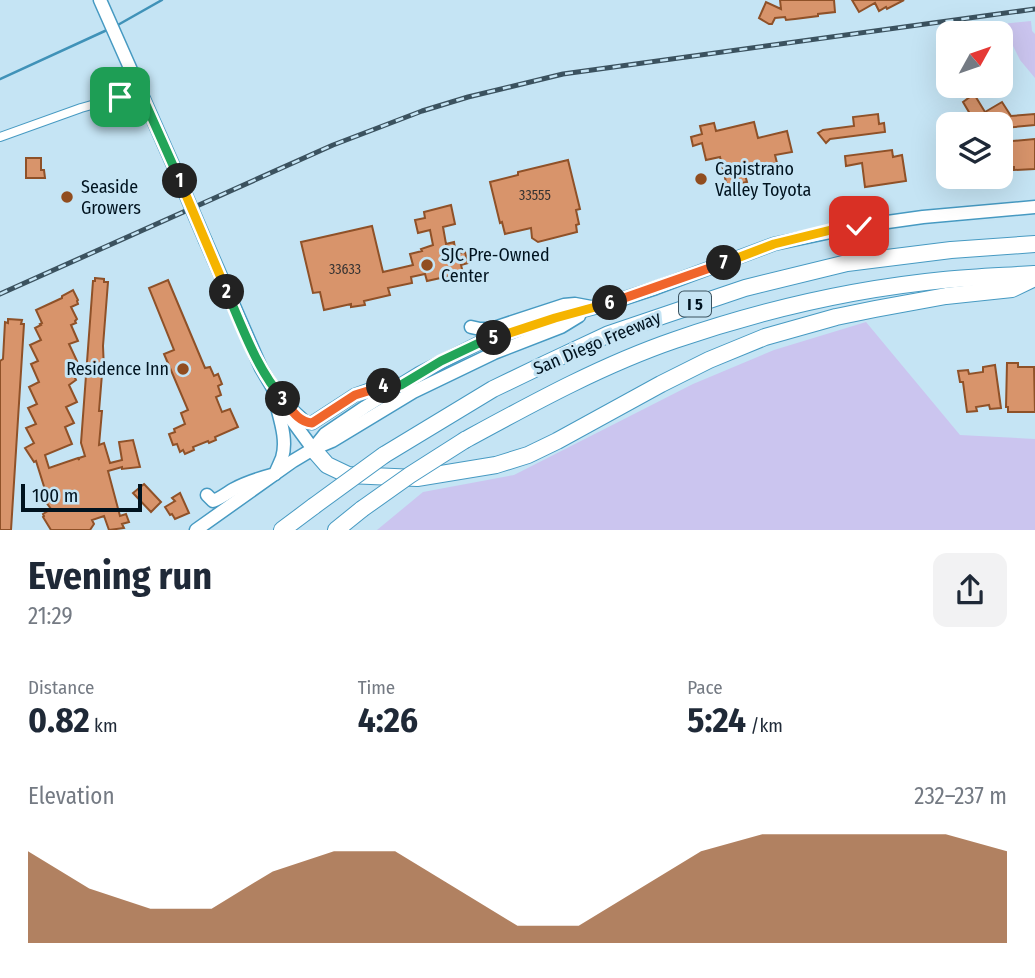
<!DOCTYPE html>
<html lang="en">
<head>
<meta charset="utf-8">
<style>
	:root { --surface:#fff; --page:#f2f2f3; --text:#1f2937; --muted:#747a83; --accent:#914d1f }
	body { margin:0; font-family:"Fira Sans Condensed",sans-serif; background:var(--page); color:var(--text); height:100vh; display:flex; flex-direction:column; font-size:26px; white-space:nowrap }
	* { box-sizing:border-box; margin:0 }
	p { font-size:23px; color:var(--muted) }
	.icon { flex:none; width:38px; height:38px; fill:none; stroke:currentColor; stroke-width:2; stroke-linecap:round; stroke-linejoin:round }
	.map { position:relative; height:530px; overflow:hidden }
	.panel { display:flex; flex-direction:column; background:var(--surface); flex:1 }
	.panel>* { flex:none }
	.needle { width:46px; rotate:50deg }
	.controls { position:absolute; left:936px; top:21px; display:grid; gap:14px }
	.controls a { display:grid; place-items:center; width:77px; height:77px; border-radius:14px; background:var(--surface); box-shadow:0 7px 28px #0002; font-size:35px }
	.scale { position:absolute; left:21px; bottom:18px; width:121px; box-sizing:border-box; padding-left:7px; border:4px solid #00131f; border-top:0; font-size:19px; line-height:24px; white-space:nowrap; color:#00131f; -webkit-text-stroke:5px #c5e4f4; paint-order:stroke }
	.pin { position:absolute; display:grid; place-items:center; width:60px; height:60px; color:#fff; margin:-30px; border-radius:14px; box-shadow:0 4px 10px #0006 }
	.km { position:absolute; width:35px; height:35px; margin:-18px; border-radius:50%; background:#222; color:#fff; font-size:19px; line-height:35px; text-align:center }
	.round { display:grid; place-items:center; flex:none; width:74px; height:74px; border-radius:14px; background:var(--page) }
	.head { display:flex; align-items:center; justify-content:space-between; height:119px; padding:0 28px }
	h1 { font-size:38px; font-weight:700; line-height:52px }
	.figures { display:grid; grid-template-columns:repeat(3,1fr); gap:10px; height:119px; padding:7px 28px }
	.figures div { display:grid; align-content:center }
	.figures b { font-size:35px; font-weight:700 }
	.figures small { font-size:19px; font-weight:400 }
	.figures p { font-size:19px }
	.chart { height:196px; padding:14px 28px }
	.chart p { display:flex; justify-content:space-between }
	.chart svg { width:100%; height:126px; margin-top:7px; fill:var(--accent); opacity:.7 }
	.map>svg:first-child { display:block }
	.green { fill:#cbc5ef }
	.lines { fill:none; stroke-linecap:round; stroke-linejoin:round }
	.stream { stroke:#4092b8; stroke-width:2.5 }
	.building { fill:#d8946b; stroke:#8f5128; stroke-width:2 }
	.street-casing { stroke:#479ac2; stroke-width:10 }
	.secondary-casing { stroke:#479ac2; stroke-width:15 }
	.highway-casing { stroke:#479ac2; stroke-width:18 }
	.street { stroke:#fff; stroke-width:8 }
	.secondary { stroke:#fff; stroke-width:12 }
	.highway { stroke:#fff; stroke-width:16 }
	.rail-casing { stroke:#3b525f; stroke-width:5 }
	.rail { stroke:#c5e4f4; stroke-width:2.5; stroke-dasharray:8; stroke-linecap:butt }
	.secondary-bridge-casing { stroke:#479ac2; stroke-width:15; stroke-linecap:butt }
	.highway-bridge-casing { stroke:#479ac2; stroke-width:18; stroke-linecap:butt }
	.secondary-bridge { stroke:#fff; stroke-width:12 }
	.highway-bridge { stroke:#fff; stroke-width:16 }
	.split-1-casing { stroke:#fff; stroke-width:14 }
	.split-2-casing { stroke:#fff; stroke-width:14 }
	.split-3-casing { stroke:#fff; stroke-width:14 }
	.split-4-casing { stroke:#fff; stroke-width:14 }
	.split-5-casing { stroke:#fff; stroke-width:14 }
	.split-6-casing { stroke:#fff; stroke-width:14 }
	.split-7-casing { stroke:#fff; stroke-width:14 }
	.split-8-casing { stroke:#fff; stroke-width:14 }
	.split-1 { stroke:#22a559; stroke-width:9 }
	.split-2 { stroke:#f5b400; stroke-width:9 }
	.split-3 { stroke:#22a559; stroke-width:9 }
	.split-4 { stroke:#f0652b; stroke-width:9 }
	.split-5 { stroke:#22a559; stroke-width:9 }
	.split-6 { stroke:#f5b400; stroke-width:9 }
	.split-7 { stroke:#f0652b; stroke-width:9 }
	.split-8 { stroke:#f5b400; stroke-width:9 }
	.poi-dot { fill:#914d1f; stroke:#c5e4f4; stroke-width:2.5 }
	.labels { text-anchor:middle; stroke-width:6; stroke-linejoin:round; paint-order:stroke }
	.number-label { font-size:14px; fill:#363332 }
	.shield { fill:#c5e4f4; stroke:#3b525f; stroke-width:2 }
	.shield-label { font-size:16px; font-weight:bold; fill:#00131f }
	.poi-label { font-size:18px; fill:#00131f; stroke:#c5e4f4; text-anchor:start }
	.street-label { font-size:18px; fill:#00131f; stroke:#c5e4f4 }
</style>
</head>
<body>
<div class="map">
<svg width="1035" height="530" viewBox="0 0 1035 530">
	<rect width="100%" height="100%" fill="#c5e4f4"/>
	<!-- green -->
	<g class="green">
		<path d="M1031,21L1032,31L1035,34V78L1020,60L1002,24Z"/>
		<path d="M866,322L960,435L1035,439V530H377L423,492L514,475L693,384L774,350Z"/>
	</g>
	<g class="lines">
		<!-- stream -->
		<g class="stream">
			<path d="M116,26L162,0"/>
			<path d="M0,79L107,30"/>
		</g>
	</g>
	<!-- building -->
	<g class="building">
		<path d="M780,0H834L835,12L818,14V16L795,19L786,20L785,17L775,18L772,24H769L759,18L766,2L781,9Z"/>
		<path d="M852,0H904L887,9L886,7L879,11L875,3L859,12Z"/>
		<path d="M974,94L985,112L1002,102L1011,116L1035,114V125L1004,128L1002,124H976L963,102Z"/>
		<path d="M878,114L879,124L884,123L885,132L830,139L826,143L818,133L823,130L854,126L853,117Z"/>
		<path d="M754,122L758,138L787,131L792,152L775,155L777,163L772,164V165L744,171L747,182L727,186L720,157L706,160L702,143L693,146L691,137L702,134L700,126L714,123L716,131Z"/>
		<path d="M1035,139V169L1014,170V167H1010L1009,163H1003L1001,142Z"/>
		<path d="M892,150L893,157L902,155L906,181L865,187L862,163L846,166L845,156Z"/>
		<path d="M26,158H41V170H44L45,178H26Z"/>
		<path d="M568,160L580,209L576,210L579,224L576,225L577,232L538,242L532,238L531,228L505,234L502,222L500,223L490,182L518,175V172Z"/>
		<path d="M451,205L455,224L443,227L446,244L454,242L456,254L465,252L468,263L461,265L463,273L427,281L425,274L411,277L412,283L388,288L390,295L364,301L365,305L351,307V304L324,310L320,292L313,293L301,242L372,226L383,272L413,265L410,254L422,251L421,249L433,245L430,230L418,233L415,220L425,218L424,212Z"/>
		<path d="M95,278L104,279V282H108L103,346L104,370L102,374L99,411H102L99,445L104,443L110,463L122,460L119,442L133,440L140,467L122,469V467L108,471L120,516L126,514L129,522L122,524L124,528L109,530L104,516L92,520L94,524L90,530H51L43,517L44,516L43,514L51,509L43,498L47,496L36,461L34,462L25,448L34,443L26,428L36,424L28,408L37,404L29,387L39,382L31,364L38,361L30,345L41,340L35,328L41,325L40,324L42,323L36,310L62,298V296L73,290L78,300L77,301L78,304L71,307L77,319L75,321L76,323L71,325L78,341L69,344L77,361L69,365L76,380L69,385L77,402L66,407L74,423L65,427L72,444L45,455L49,468L78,458L79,460V458L85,456L81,443L93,281H95Z"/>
		<path d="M168,280L205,368L210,367L214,376L218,374L222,384L218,386L221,395L216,397L222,412L230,409L238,427L215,437L216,440L209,443L208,441L193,447L194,450L185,454L183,450L180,452L177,444L173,445L169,434L175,432L174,429L185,424L181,413L188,410L164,354L174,350L149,288Z"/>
		<path d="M8,319L22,320L21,324H24L11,530H0V361L3,359L5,322L8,323Z"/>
		<path d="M1007,363H1018V367H1034L1035,412H1008V407H1006Z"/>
		<path d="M995,365L1001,408L990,409L989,405L976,407L977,411L967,412L963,382H960L958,371L968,370L969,374L983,372V367Z"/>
		<path d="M144,484L161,502L151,512L133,493Z"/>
		<path d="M180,493L189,513L175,519L172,514L170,515L165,507L175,501L172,498Z"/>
	</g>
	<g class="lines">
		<!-- street casing -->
		<g class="street-casing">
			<path id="street" d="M0,137L81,108L120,97L139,89"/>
		</g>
		<!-- secondary casing -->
		<g class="secondary-casing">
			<g id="secondary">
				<path d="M100,0L173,165"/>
				<path d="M206,242L261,368L291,419L313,449"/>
				<path d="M471,327L480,329H491L564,305L575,304L591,307"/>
				<path d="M292,410L305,422L312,423L355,395L380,386L398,385"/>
				<path d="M313,449L325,434L365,407L420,373L479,343L555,318L601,306L656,288L774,244L859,226L923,217L1035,207"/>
				<path d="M207,495L213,501C221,498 227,493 234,489C247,482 260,478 275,474C277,469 280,463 282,458C288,439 279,417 275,399"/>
				<path d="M196,530L293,461L313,449L332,441L413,392L494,353L561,327L579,316"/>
			</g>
		</g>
		<!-- highway casing -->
		<g class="highway-casing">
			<g id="highway">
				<path d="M465,440C533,403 602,365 675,340C762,310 853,289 944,280C974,277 1004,276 1034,274"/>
				<path d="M313,449L327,465L348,475L417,478L496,465L528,455L557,441L661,384L709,360L765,337L836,317L875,309L946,296L1012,289L1035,278"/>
				<path d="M384,455L493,389L547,363L609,334L745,288L847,263L951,250L1035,244"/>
				<path d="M282,530L314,506"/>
				<path d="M336,530L362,509"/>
			</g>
		</g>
		<!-- street -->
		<use href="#street" class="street"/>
		<!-- secondary -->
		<use href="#secondary" class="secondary"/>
		<!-- highway -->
		<use href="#highway" class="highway"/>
		<!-- rail casing -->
		<g class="rail-casing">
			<path id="rail" d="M0,294L333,145L422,111L468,97L563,74L1035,9"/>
		</g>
		<!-- rail -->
		<use href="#rail" class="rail"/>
		<!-- secondary-bridge casing -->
		<g class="secondary-bridge-casing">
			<path id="secondary-bridge" d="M173,165L206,242"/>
		</g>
		<!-- highway-bridge casing -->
		<g class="highway-bridge-casing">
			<g id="highway-bridge">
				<path d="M314,506L384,455"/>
				<path d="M362,509L410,475L465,440"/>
			</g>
		</g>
		<!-- secondary-bridge -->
		<use href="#secondary-bridge" class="secondary-bridge"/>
		<!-- highway-bridge -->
		<use href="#highway-bridge" class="highway-bridge"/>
	</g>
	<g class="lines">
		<!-- split-1 casing -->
		<g class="split-1-casing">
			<path id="split-1" d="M120,97L139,89L180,181"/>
		</g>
		<!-- split-2 casing -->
		<g class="split-2-casing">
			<path id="split-2" d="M180,181L227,292"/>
		</g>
		<!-- split-3 casing -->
		<g class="split-3-casing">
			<path id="split-3" d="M227,292C243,329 257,369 283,399"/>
		</g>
		<!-- split-4 casing -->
		<g class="split-4-casing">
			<path id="split-4" d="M283,399C291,409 298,422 312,423L355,395L384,386"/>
		</g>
		<!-- split-5 casing -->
		<g class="split-5-casing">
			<path id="split-5" d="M384,386L401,385L441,361L479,343L494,338"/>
		</g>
		<!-- split-6 casing -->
		<g class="split-6-casing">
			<path id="split-6" d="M494,338L555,318L610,303"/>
		</g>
		<!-- split-7 casing -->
		<g class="split-7-casing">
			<path id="split-7" d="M610,303L724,263"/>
		</g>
		<!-- split-8 casing -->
		<g class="split-8-casing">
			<path id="split-8" d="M724,263L774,244L831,230L859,226"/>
		</g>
		<!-- split-1 -->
		<use href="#split-1" class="split-1"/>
		<!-- split-2 -->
		<use href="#split-2" class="split-2"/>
		<!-- split-3 -->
		<use href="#split-3" class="split-3"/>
		<!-- split-4 -->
		<use href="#split-4" class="split-4"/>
		<!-- split-5 -->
		<use href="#split-5" class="split-5"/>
		<!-- split-6 -->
		<use href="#split-6" class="split-6"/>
		<!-- split-7 -->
		<use href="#split-7" class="split-7"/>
		<!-- split-8 -->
		<use href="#split-8" class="split-8"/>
	</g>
	<!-- markers -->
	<g class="poi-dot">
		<circle cx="701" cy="179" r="7"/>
		<circle cx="67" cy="197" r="7"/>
		<circle cx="427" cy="265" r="7"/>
		<circle cx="183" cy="369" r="7"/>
	</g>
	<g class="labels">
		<!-- number labels -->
		<g class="number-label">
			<text x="535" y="200">33555</text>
			<text x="345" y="274">33633</text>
		</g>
		<!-- shield labels -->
		<rect class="shield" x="679" y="291.5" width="32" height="25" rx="5"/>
		<g class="shield-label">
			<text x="695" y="310">I 5</text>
		</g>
		<!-- poi labels -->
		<g class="poi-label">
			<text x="715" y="175">Capistrano<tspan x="715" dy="21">Valley Toyota</tspan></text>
			<text x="81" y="193">Seaside<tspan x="81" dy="21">Growers</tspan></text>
			<text x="441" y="261">SJC Pre-Owned<tspan x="441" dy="21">Center</tspan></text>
			<text x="169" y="375" text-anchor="end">Residence Inn</text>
		</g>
		<!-- street labels -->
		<g class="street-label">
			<text transform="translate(597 343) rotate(-23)" y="6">San Diego Freeway</text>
		</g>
	</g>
</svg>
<div class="controls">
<a><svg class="needle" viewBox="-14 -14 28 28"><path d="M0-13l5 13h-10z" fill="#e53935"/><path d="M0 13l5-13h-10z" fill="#747a83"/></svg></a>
<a><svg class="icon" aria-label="layers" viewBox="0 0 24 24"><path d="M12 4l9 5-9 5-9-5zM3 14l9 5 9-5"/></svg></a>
</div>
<div class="scale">100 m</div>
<div class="pin" style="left:120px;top:97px;background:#1e9e55"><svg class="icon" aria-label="arrive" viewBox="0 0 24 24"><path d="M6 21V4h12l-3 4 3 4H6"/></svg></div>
<div class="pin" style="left:859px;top:226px;background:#d93025"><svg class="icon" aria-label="check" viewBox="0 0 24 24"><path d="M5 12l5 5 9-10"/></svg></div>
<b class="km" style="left:180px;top:181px">1</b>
<b class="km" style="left:227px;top:292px">2</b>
<b class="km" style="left:283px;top:399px">3</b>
<b class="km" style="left:384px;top:386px">4</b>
<b class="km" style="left:494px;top:338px">5</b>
<b class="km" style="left:610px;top:303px">6</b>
<b class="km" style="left:724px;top:263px">7</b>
</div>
<section class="panel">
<div class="head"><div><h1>Evening run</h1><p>21:29</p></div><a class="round"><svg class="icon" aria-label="share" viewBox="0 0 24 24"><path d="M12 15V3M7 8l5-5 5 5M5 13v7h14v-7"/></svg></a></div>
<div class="figures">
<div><p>Distance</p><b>0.82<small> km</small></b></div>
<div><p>Time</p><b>4:26</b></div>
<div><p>Pace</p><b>5:24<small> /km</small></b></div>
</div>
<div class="chart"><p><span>Elevation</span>232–237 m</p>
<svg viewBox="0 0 160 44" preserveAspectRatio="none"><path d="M0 44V12L10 25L20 32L30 32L40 19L50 12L60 12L70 25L80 38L90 38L100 25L110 12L120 6L130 6L140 6L150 6L160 12V44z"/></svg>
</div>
</section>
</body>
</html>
